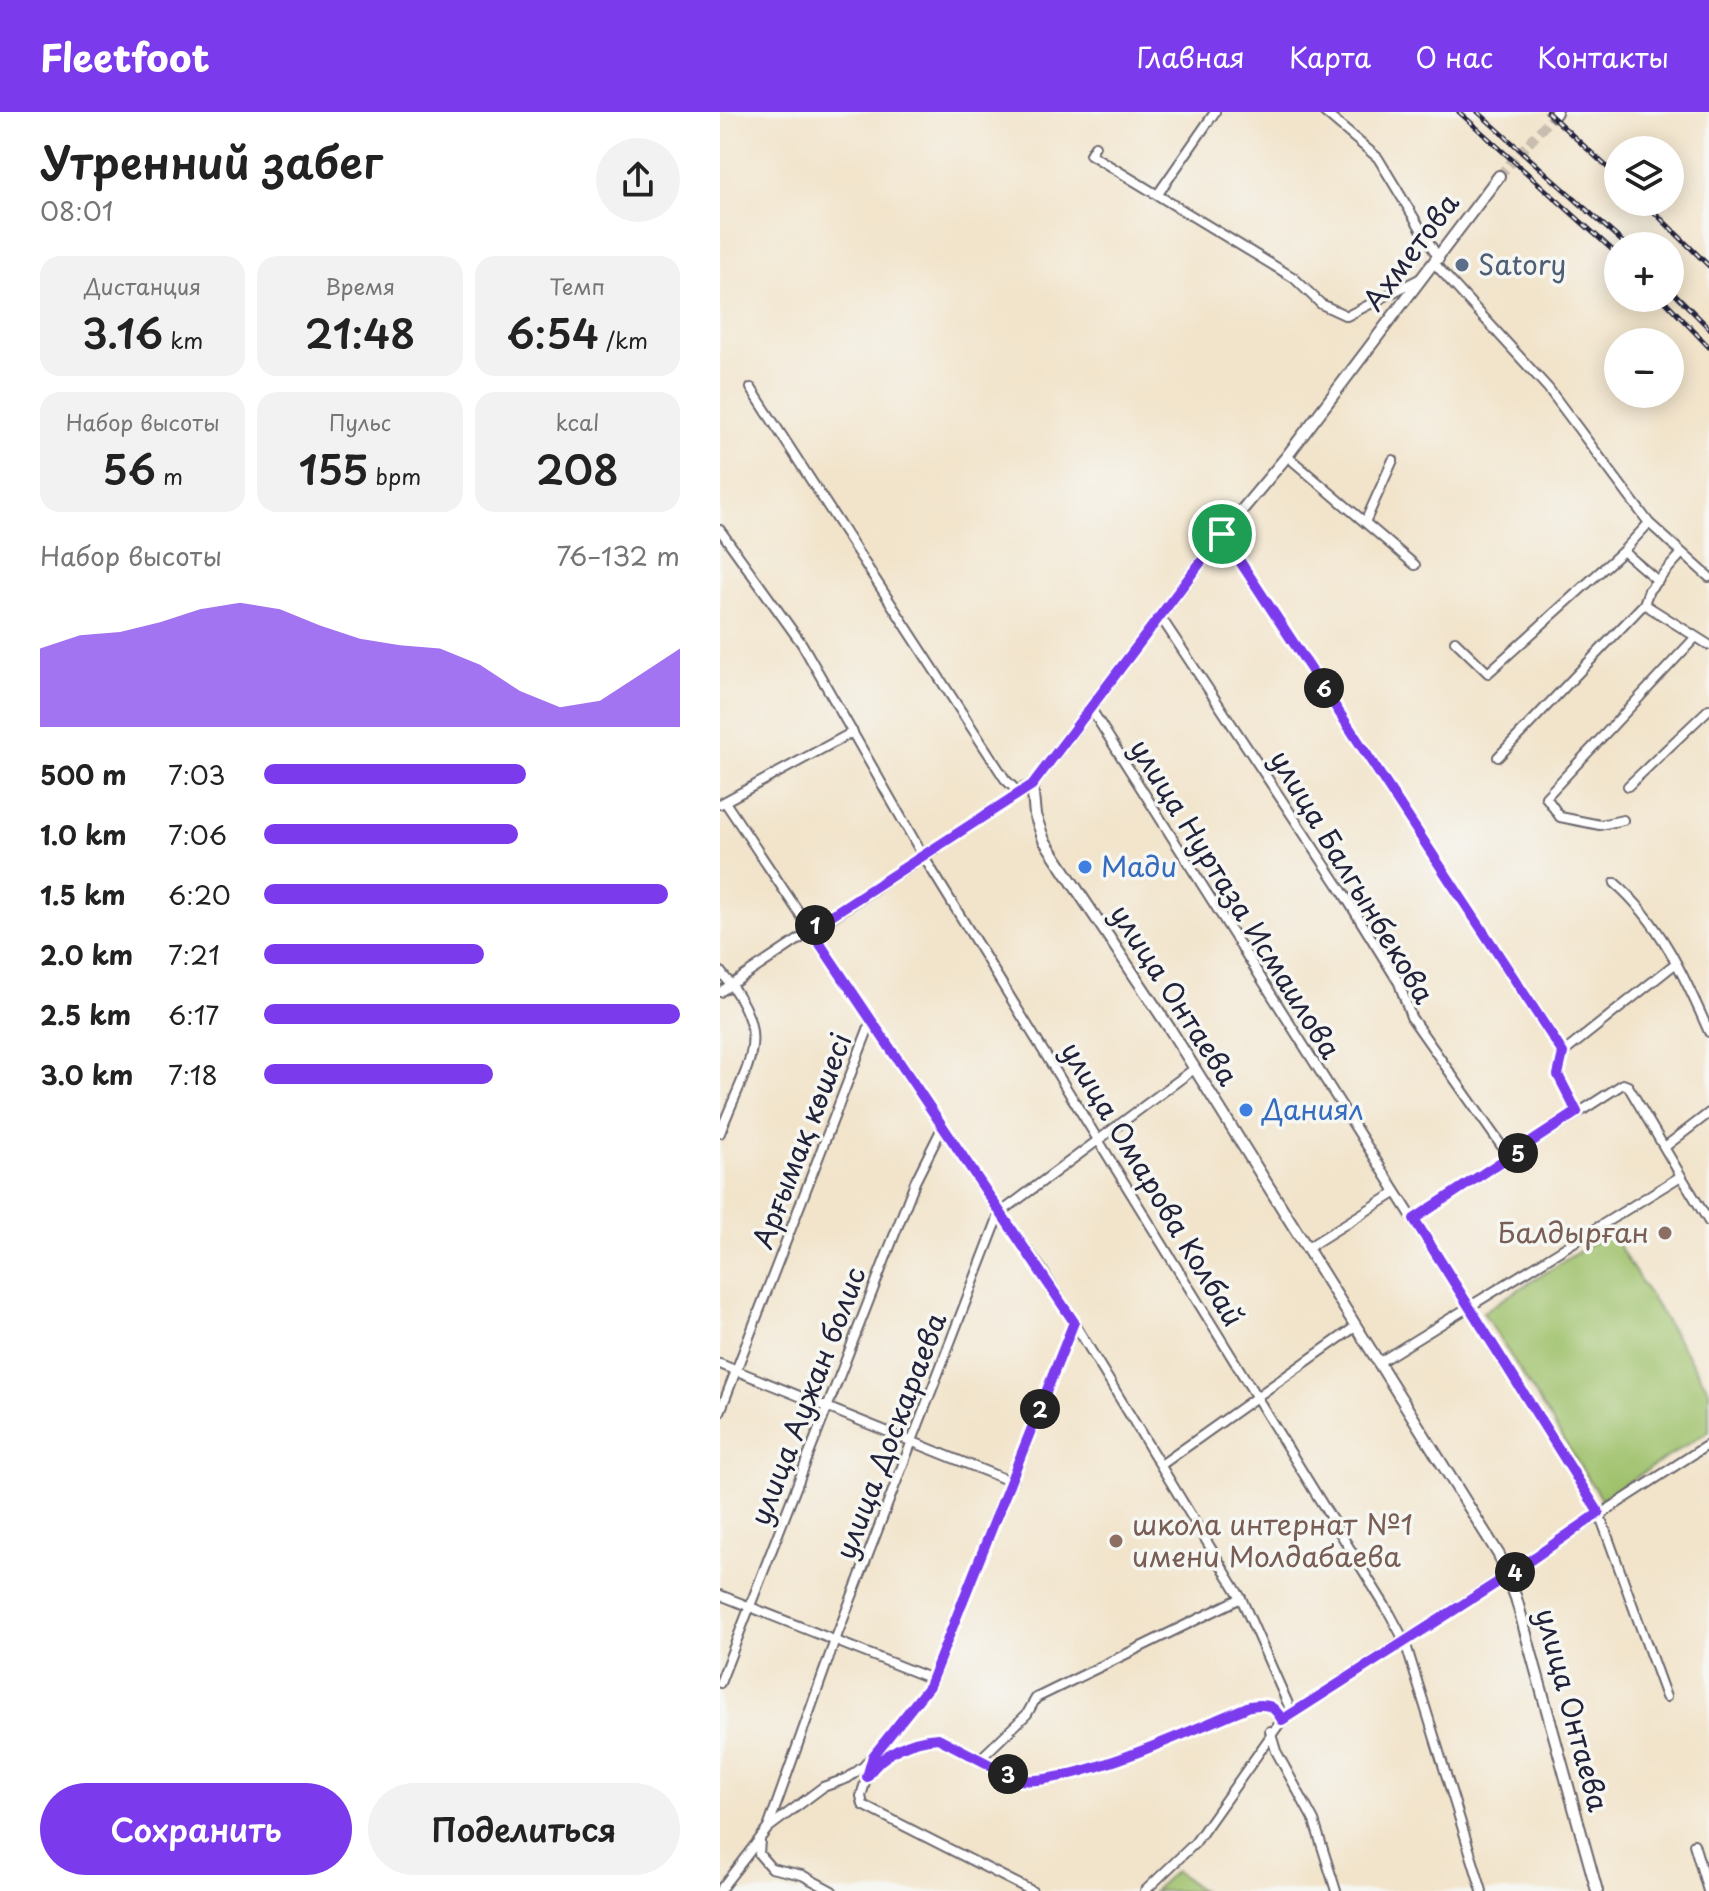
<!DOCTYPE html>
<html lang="ru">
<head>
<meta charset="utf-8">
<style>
	:root { --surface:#fff; --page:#f2f2f2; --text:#222; --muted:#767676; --accent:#7c3aed }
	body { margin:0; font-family:"Playpen Sans",sans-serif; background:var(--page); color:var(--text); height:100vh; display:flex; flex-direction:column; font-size:30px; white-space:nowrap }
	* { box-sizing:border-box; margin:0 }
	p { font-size:26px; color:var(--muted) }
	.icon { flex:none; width:44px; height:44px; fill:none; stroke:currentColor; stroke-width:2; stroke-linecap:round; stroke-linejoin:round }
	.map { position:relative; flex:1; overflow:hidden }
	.side { display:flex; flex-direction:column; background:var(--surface); width:720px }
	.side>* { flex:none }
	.controls { position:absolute; left:884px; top:24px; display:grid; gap:16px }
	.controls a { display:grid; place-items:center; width:80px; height:80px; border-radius:50%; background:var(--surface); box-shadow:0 4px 20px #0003; font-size:40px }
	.pin { position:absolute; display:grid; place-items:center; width:68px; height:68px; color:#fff; margin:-34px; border:4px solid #fff; border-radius:50%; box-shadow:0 2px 8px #0007 }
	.km { position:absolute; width:40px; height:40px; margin:-20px; border-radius:50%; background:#222; color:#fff; font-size:22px; line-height:40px; text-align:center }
	.round { display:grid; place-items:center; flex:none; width:84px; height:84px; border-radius:42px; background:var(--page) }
	.head { display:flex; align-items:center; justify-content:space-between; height:136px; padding:0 40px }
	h1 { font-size:44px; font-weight:600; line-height:60px }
	.figures { display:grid; grid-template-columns:repeat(3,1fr); gap:12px; height:136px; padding:8px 40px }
	.figures div { display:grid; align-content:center; border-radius:20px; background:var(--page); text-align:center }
	.figures b { font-size:40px; font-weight:600 }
	.figures small { font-size:22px; font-weight:400 }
	.figures p { font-size:22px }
	.chart { height:224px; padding:16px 40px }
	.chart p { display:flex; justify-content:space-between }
	.chart svg { width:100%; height:144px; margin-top:8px; fill:var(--accent); opacity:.7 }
	.action { display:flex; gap:16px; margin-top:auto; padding:16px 40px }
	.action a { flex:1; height:92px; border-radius:48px; background:var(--accent); color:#fff; font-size:32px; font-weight:600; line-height:92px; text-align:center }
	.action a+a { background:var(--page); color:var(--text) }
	ul { padding:0 40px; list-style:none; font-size:26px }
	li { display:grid; grid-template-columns:128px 96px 1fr; align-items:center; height:60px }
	li i { height:20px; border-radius:10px; background:var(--accent) }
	header { display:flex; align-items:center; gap:48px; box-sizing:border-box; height:112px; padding:0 40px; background:var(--accent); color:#fff }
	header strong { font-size:38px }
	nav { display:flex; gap:44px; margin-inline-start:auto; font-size:28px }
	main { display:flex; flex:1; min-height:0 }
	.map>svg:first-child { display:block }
	.green { fill:#9fc16a; stroke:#607252; stroke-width:2 }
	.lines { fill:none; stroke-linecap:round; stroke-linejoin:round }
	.major-tunnel { stroke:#c8bdae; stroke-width:10; stroke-dasharray:10 5; stroke-linecap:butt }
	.minor-casing { stroke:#6b666d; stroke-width:12 }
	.major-casing { stroke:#6b666d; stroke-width:14 }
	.minor { stroke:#fff; stroke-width:8 }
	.major { stroke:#fff; stroke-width:10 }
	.rail-casing { stroke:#22223b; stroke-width:5 }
	.rail { stroke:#f6f6f2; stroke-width:2; stroke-dasharray:6; stroke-linecap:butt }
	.route-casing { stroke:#fff; stroke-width:16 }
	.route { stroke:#7c3aed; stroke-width:10 }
	.service-dot { fill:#5c6f8a; stroke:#f6f6f2; stroke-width:3 }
	.shop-dot { fill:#3f7fe0; stroke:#f6f6f2; stroke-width:3 }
	.education-dot { fill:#8d6e63; stroke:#f6f6f2; stroke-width:3 }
	.labels { text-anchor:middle; stroke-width:7; stroke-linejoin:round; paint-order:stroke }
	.street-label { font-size:28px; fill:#22223b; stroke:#f6f6f2 }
	.service-label { font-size:28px; fill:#4e5e75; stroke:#f6f6f2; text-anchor:start }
	.shop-label { font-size:28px; fill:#366cbe; stroke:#f6f6f2; text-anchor:start }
	.education-label { font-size:28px; fill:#785e54; stroke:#f6f6f2; text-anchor:end }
</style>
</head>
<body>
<header>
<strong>Fleetfoot</strong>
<nav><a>Главная</a><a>Карта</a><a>О нас</a><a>Контакты</a></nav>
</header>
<main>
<section class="side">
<div class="head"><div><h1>Утренний забег</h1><p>08:01</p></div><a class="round"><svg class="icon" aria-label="share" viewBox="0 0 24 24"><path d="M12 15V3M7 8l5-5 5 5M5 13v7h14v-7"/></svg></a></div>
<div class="figures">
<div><p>Дистанция</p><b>3.16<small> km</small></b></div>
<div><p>Время</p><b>21:48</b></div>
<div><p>Темп</p><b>6:54<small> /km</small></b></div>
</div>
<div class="figures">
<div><p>Набор высоты</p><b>56<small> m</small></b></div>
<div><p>Пульс</p><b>155<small> bpm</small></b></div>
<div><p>kcal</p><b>208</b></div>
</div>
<div class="chart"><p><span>Набор высоты</span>76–132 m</p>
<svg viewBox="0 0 160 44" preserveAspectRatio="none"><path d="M0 44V20L10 16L20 15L30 12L40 8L50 6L60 8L70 13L80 17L90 19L100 20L110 25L120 33L130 38L140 36L150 28L160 20V44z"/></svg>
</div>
<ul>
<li><b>500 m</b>7:03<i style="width:63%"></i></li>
<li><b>1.0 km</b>7:06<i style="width:61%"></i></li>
<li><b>1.5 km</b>6:20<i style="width:97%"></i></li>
<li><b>2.0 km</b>7:21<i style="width:53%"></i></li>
<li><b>2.5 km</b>6:17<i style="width:100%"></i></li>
<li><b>3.0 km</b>7:18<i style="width:55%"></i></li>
</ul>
<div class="action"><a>Сохранить</a><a>Поделиться</a></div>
</section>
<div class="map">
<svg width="989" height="1779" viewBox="0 0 989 1779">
	<rect width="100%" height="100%" fill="#f6f6f2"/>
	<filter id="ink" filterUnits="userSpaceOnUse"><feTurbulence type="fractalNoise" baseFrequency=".0125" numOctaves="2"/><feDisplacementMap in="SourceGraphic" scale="16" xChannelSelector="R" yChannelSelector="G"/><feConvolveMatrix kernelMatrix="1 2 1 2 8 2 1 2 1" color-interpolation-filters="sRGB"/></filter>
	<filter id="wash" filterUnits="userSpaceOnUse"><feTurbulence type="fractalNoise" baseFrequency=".006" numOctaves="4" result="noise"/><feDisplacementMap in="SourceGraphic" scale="32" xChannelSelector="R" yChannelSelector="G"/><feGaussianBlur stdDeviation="1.8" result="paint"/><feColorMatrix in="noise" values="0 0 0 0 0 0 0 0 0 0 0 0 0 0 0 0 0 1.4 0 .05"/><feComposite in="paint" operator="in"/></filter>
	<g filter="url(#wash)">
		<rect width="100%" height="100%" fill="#f2e4cb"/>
		<!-- green -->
		<g class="green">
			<path d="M890,1120L989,1278V1319L881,1387L763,1200Z"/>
			<path d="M455,1759L482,1779H433Z"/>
		</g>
	</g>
	<g filter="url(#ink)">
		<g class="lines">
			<!-- major-tunnel -->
			<path class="major-tunnel" d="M779,64L834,3"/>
			<!-- minor casing -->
			<g class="minor-casing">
				<g id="minor">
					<path d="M604,0L658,46L719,147"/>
					<path d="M375,34L370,42L574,166L601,192L627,204L699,167"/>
					<path d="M438,82L495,0"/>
					<path d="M714,151L828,276L929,411L989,465"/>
					<path d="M31,276L285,667L296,678L312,673"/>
					<path d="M567,344L695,453"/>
					<path d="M646,408L673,348"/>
					<path d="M0,418L82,532L202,742L670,1502L685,1530L762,1779"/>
					<path d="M502,422L843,941L838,963L857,1000"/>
					<path d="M903,439L938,469"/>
					<path d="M924,492L989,533"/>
					<path d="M440,504L622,779L679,871L691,905L790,1046"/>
					<path d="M735,529L768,561L903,439L929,411"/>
					<path d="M371,597L879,1401L946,1585"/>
					<path d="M778,645L924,492L929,478L962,441"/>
					<path d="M908,674L989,597"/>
					<path d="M5,690L280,1101L322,1158L521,1486L572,1601"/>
					<path d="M0,692L133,620"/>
					<path d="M903,708L880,713L840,705L826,685L974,527"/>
					<path d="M895,771C941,811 965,866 989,920"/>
					<path d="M0,859C57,927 27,949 0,1021"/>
					<path d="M0,880L301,679"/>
					<path d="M843,941L956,851"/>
					<path d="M946,1034L989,1001"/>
					<path d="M694,1107L903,972L908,974L961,1064"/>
					<path d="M587,1136L675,1081"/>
					<path d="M658,1251L961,1064L989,1110"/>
					<path d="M0,1252L292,1370"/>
					<path d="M0,1300L152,907"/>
					<path d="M441,1353L635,1215"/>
					<path d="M0,1483L212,1567"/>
					<path d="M0,1571L195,1070L222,1016"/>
					<path d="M550,1619L556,1639L594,1709L616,1779"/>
					<path d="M260,1647L307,1602L316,1586L521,1486"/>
					<path d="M148,1661L141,1684L143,1693L312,1779"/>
					<path d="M147,1665C163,1640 190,1628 218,1626L299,1668C354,1674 475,1616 530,1594C547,1591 554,1593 562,1608"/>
					<path d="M48,1716L103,1675L128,1666L144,1654L209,1574L354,1210"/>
					<path d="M40,1728L39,1742L51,1756L82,1763L112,1779"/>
					<path d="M974,1732L988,1779"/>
					<path d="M0,1778L48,1716L114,1531L280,1101L474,957"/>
					<path d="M425,1779L475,1731L562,1608L989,1332"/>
				</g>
			</g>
			<!-- major casing -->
			<g class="major-casing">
				<g id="major">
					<path d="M834,3L836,0"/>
					<path d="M779,64L567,344L502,422L312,673L315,703L324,728L450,917L779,1443L796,1486L877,1779"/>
				</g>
			</g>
			<!-- minor -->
			<use href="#minor" class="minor"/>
			<!-- major -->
			<use href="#major" class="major"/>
			<!-- rail casing -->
			<g class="rail-casing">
				<g id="rail">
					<path d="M739,0L898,143"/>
					<path d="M758,0L907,134"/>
					<path d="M827,0L898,65"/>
					<path d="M924,90L989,154"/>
					<path d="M950,177L989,216"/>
					<path d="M942,186L989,235"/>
				</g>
			</g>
			<!-- rail -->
			<use href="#rail" class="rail"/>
		</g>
	</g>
	<g class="lines" filter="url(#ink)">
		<!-- route casing -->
		<g class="route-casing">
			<path id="route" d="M502,422L843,941L838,963L857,1000L694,1107L879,1401L789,1463L562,1608C554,1593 547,1591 530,1594C475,1616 354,1674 299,1668L218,1626C190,1628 163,1640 147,1665L153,1644L209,1574L354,1210L90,817L312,673Z"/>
		</g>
		<!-- route -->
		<use href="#route" class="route"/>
	</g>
	<!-- markers -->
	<circle class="service-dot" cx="742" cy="153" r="8"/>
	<g class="shop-dot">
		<circle cx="365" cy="755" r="8"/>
		<circle cx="526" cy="998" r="8"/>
	</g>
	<g class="education-dot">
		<circle cx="945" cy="1121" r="8"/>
		<circle cx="396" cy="1429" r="8"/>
	</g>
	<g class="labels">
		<!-- street labels -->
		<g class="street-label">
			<text transform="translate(691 140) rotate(-53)" y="10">Ахметова</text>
			<text transform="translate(632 765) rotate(59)" y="10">улица Балгынбекова</text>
			<text transform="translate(515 787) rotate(58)" y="10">улица Нуртаза Исмаилова</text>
			<text transform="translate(454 883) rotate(57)" y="10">улица Онтаева</text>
			<text transform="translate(82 1029) rotate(-69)" y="10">Арғымақ көшесі</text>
			<text transform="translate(432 1072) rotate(59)" y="10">улица Омарова Колбай</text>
			<text transform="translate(88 1284) rotate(-69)" y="10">улица Аужан болис</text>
			<text transform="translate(171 1324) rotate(-69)" y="10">улица Доскараева</text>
			<text transform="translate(852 1598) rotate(75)" y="10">улица Онтаева</text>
		</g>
		<!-- service labels -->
		<g class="service-label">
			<text x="758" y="163">Satory</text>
		</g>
		<!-- shop labels -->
		<g class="shop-label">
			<text x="381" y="765">Мади</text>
			<text x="542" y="1008">Даниял</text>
		</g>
		<!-- education labels -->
		<g class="education-label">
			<text x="929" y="1131">Балдырған</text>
			<text x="412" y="1423" text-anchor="start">школа интернат №1<tspan x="412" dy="32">имени Молдабаева</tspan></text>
		</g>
	</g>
</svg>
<div class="controls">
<a><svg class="icon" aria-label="layers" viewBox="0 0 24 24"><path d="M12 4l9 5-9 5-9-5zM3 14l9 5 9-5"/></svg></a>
<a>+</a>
<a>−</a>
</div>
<div class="pin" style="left:502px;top:422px;background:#1e9e55"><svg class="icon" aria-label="arrive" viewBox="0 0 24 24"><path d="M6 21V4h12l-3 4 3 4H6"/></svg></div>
<b class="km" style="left:95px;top:813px">1</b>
<b class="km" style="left:320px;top:1297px">2</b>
<b class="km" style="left:288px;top:1662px">3</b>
<b class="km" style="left:795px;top:1460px">4</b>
<b class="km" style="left:798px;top:1041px">5</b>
<b class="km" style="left:604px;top:576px">6</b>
</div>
</main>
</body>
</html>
